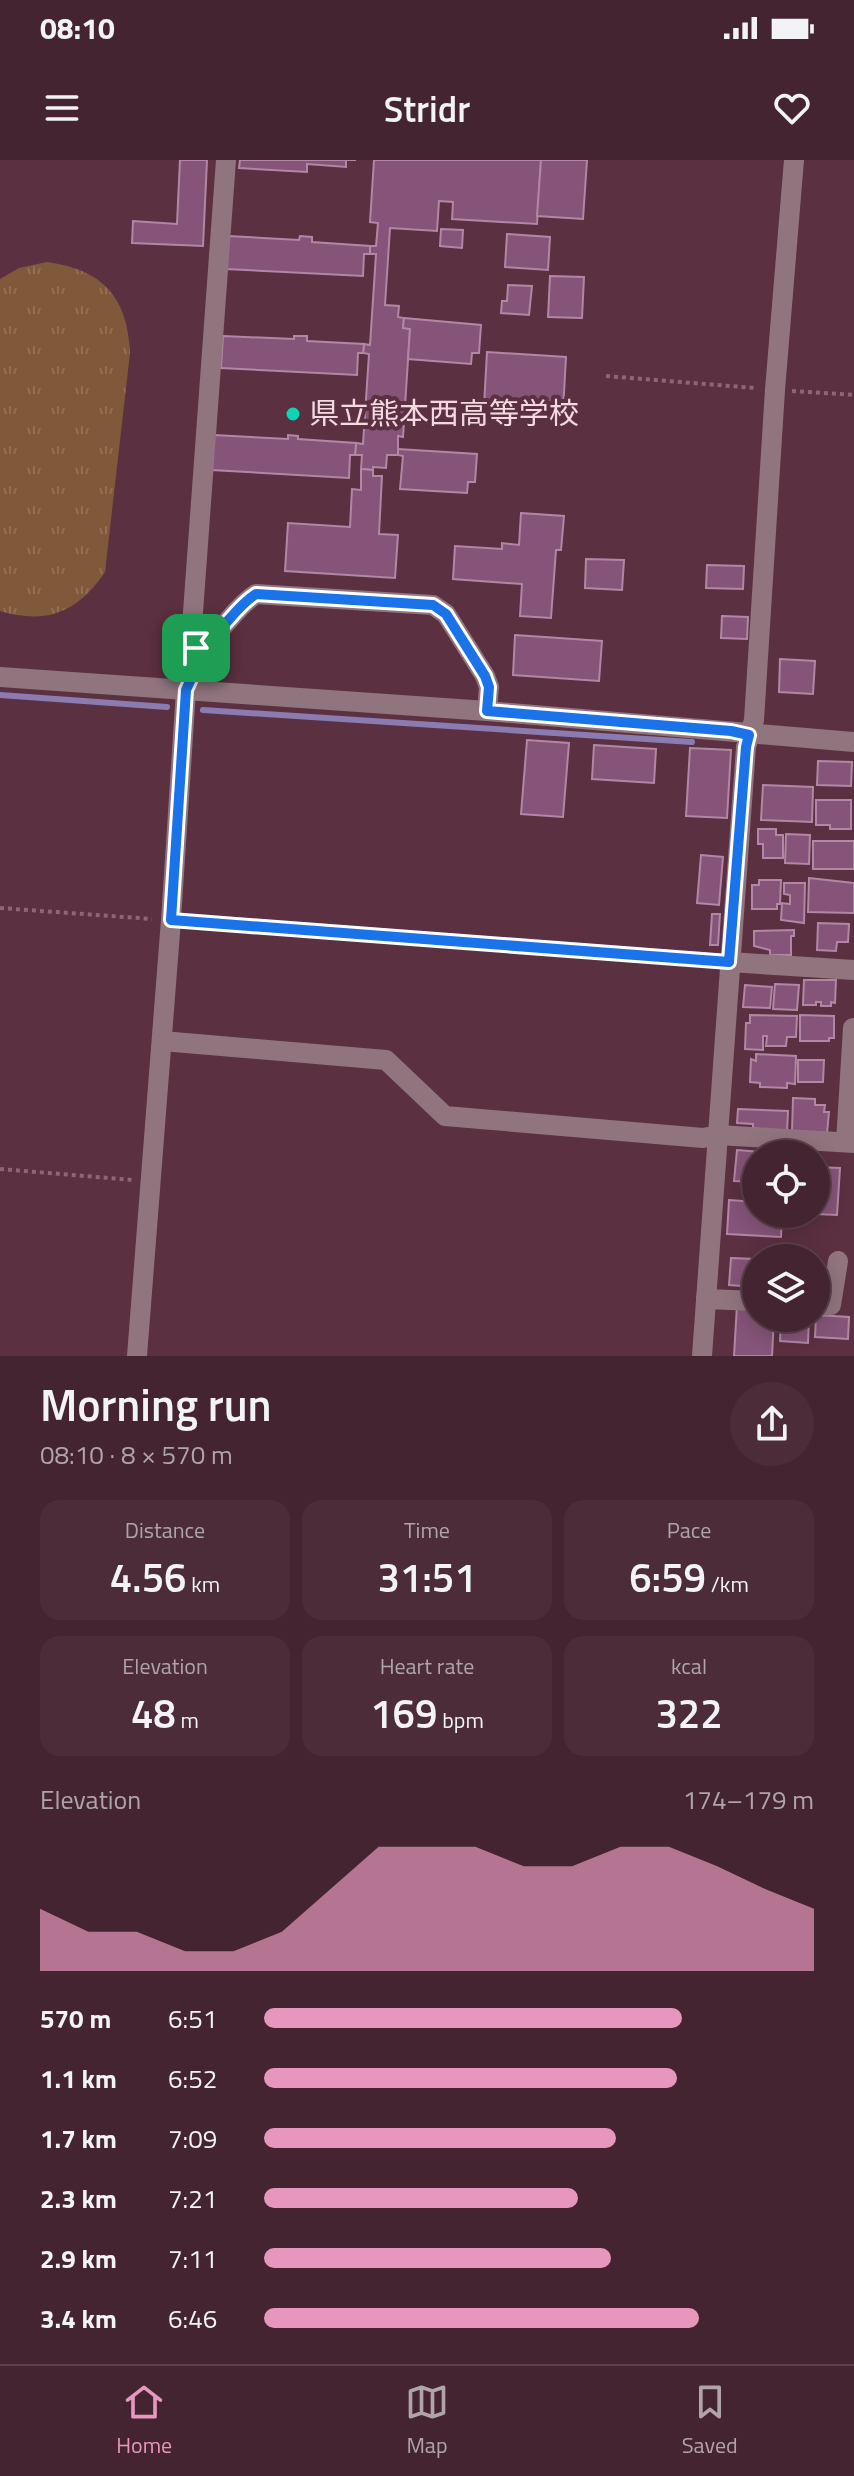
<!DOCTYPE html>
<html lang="en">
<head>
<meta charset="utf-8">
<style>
	:root { --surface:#442430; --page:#4b2c38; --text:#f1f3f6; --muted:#afa4ab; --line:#5c414c; --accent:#e797bd }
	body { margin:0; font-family:"Titillium Web","Noto Sans JP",sans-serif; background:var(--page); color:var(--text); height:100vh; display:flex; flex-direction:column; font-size:30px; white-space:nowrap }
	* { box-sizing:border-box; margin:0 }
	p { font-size:26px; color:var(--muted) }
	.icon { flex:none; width:44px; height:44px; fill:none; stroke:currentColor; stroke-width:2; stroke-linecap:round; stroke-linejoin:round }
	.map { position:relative; height:1196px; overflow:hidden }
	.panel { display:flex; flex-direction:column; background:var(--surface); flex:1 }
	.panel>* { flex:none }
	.buttons { position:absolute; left:742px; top:980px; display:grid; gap:16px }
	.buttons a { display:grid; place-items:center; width:88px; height:88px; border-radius:50%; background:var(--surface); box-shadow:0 4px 20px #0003,0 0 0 2px var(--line); font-size:40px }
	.pin { position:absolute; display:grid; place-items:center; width:68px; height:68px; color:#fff; margin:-34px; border-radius:16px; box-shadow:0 4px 12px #0006 }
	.round { display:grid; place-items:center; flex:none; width:84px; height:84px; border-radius:42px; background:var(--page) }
	.head { display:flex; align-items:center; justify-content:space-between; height:136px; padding:0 40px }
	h1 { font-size:44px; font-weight:600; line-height:60px }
	.metrics { display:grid; grid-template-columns:repeat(3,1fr); gap:12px; height:136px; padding:8px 40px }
	.metrics div { display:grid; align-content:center; border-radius:20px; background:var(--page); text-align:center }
	.metrics b { font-size:40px; font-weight:600 }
	.metrics small { font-size:22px; font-weight:400 }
	.metrics p { font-size:22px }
	.chart { height:224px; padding:16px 40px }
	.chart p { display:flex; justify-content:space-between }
	.chart svg { width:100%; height:144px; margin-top:8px; fill:var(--accent); opacity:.7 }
	ul { padding:0 40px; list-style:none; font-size:26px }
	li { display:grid; grid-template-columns:128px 96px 1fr; align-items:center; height:60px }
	li i { height:20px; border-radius:10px; background:var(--accent) }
	.status { display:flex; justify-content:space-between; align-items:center; height:56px; padding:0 40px; background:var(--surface); direction:ltr }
	.status svg { height:22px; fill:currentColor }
	header { display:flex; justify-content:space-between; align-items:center; height:104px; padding:0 40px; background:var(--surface); font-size:36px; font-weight:600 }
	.tab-bar { display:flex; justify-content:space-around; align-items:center; height:112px; border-top:2px solid var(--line); background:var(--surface); font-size:22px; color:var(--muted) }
	.tab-bar a { display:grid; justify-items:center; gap:4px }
	.tab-bar .active { color:var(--accent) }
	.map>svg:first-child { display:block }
	.grass { fill:url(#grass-tufts) }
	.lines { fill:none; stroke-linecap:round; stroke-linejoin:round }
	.stream { stroke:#8a7bb1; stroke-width:6 }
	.building { fill:#855478; stroke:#b187a5; stroke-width:2 }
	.path { stroke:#8d6775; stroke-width:4; stroke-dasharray:4 4; stroke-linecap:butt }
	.minor { stroke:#91757e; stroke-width:20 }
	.route-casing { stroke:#fff; stroke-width:16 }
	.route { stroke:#1a73e8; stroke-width:10 }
	.poi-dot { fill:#0bd5b5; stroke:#5b3040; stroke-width:3 }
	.labels { text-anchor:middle; stroke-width:8; stroke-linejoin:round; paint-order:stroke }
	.poi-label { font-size:30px; fill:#f4d9e2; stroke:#5b3040; text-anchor:start }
</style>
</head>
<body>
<div class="status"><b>08:10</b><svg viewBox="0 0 49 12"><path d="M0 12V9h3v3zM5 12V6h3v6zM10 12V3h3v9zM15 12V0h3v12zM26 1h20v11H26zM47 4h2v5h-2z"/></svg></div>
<header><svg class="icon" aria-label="menu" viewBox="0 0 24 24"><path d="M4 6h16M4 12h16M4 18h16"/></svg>Stridr<svg class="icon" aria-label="heart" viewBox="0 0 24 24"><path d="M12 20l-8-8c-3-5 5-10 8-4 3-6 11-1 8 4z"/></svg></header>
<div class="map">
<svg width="854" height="1196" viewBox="0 0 854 1196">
	<defs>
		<pattern id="grass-tufts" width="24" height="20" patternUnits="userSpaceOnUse" patternTransform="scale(2)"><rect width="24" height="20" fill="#80583a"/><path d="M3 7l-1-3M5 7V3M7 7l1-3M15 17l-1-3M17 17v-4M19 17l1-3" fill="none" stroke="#936f56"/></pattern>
	</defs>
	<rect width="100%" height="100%" fill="#5b3040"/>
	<!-- grass -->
	<path class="grass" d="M47,102C103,110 127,136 130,193L105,412C78,452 47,465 0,451V119L19,108Z"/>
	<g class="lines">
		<!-- stream -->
		<g class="stream">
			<path d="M0,535L167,547"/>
			<path d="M203,550L692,582"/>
		</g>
	</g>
	<!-- building -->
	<g class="building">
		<path d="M180,0H207L203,86L132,83L133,61L177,64Z"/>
		<path d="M240,0H356H346V7L307,4V12L239,8Z"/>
		<path d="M374,0H541L537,64L452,59L453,42L439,41L437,71L390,68L385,145L399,146L398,157L404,158L403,168L410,169L403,277L398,276V295H387L386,308L373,307V310L361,309L362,295H355L356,283L363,284L369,194L363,193L364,184L370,185L376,94H370V86H376L378,63L370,62Z"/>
		<path d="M541,0H587L583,59L537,56Z"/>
		<path d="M441,69L463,70L462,88L440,86Z"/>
		<path d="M507,74L550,77L548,110L505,107Z"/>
		<path d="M228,76L299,80L300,76L312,77V82L370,86V94H364L363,116L226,109Z"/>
		<path d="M550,116L584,117L582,158L548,157Z"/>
		<path d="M508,125L532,126L529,155L501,153L502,141H507Z"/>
		<path d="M404,158L481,165L479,193H472L471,204L408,199L410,169L403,168Z"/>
		<path d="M223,176L294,179V176H307V181L364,184L363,193H358L357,215L221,208Z"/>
		<path d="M487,192L566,197L563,251L484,246Z"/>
		<path d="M214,275L288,279V275L298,276V279L356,283L355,295H350L349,318L212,310Z"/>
		<path d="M398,289L477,294L475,322H468L467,333L400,329L403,296L398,295Z"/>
		<path d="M361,309L373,310V316H382L379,374L398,375L395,418L285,411L288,363L350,367L352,329L361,330Z"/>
		<path d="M521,353L564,356L561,390H556L551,458L520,456L522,424L453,419L455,386L502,389V383L519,385Z"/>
		<path d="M586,399L624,400L622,430L585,428Z"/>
		<path d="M707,405L744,406L743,429L706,428Z"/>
		<path d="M722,456L748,457L747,479L721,478Z"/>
		<path d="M515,475L602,481L599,521L513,515Z"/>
		<path d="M780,499L815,501L813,534L779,532Z"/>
		<path d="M527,580L569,583L563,657L521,654Z"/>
		<path d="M594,585L656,589L654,623L592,619Z"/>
		<path d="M690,588L731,590L727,658L686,656Z"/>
		<path d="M818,601L852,602L851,626L817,625Z"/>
		<path d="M763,625L813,627L812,662L761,660Z"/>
		<path d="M816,640H851V669H830V665H816Z"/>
		<path d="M758,669H776V675H783V698H763V684H758Z"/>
		<path d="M786,674L810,675L809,704L785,703Z"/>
		<rect x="813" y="681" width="41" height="28"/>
		<path d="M701,695L723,697L719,745L697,743Z"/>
		<path d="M809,718L854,723V753L808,752Z"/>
		<path d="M759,720H781L780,744H777V749H752V725H759Z"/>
		<path d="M784,723H805L804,763L781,760L782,743L790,744V735L784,734Z"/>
		<path d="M712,754H720L718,785H710Z"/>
		<path d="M818,763L849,764L848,782H837L836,791L817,790Z"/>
		<path d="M794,770V776H791V795H770V790L754,786V771Z"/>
		<path d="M804,820H836L835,843L831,842V846H821V842H816V845H803Z"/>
		<path d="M775,824L799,825L797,850L773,849Z"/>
		<path d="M745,825L772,827L770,848L743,847Z"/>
		<path d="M750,855L797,856L796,877H787L786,886H766L767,876H763V890L745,889L746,863H750Z"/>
		<path d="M800,855L834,856V878H829V881H800Z"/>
		<path d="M756,894L796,896L795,924L787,923V928L760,927V923L750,922L751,899L756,901Z"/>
		<path d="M798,900H824L823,922H798Z"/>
		<path d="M793,938L815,939V945H825L824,952H829L827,973L792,971Z"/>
		<path d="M738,949L788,951L787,973L753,968V964L737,963Z"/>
		<path d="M737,990L785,994H756V1022L734,1021Z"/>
		<path d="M816,1007L840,1008L837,1055L816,1054Z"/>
		<path d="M729,1040L756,1042V1054H782L781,1077L727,1074Z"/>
		<path d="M731,1098L756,1099V1127L729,1125Z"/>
		<path d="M737,1145L756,1146V1158H774L772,1196H734Z"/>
		<path d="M816,1155L849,1157L848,1179L815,1177Z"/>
		<path d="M781,1158H809L808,1183L780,1181Z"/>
	</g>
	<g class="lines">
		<!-- path -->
		<g class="path">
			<path d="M606,216L755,228"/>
			<path d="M792,231L854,235"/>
			<path d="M0,748L152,759"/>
			<path d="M188,762L710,801"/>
			<path d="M0,1009L133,1020"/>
		</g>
		<!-- minor -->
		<g class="minor">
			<path d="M196,488C222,476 232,449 256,434L433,445L446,454L485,516L489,527L487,551"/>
			<path d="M0,517L487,551L854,582"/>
			<path d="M729,802L854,810"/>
			<path d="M162,881L386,900L445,956L703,978L718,975L854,983"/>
			<path d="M846,982L853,868"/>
			<path d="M706,1139L756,1141"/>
			<path d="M816,1144L831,1145L838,1101"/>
			<path d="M137,1196L171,760L186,530C196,509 196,488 192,466L226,0"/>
			<path d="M702,1196L746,587L754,560L775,230L794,0"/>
		</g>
	</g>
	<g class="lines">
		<!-- route casing -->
		<g class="route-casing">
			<path id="route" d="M256,434L433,445L446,454L485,516L489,527L487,551L731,571L749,575L746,587L729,802L171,760L186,530L191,519L196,488C222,476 232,449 256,434Z"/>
		</g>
		<!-- route -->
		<use href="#route" class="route"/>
	</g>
	<!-- markers -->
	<circle class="poi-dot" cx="293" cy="254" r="8"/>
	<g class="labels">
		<!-- poi labels -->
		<g class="poi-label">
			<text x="309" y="264">県立熊本西高等学校</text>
		</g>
	</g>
</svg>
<div class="buttons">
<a><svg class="icon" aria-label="locate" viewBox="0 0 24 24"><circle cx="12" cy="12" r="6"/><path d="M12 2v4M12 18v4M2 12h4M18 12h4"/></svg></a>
<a><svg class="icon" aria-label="layers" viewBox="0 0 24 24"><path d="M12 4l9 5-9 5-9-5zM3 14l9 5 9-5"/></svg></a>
</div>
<div class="pin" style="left:196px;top:488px;background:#1e9e55"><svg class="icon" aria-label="arrive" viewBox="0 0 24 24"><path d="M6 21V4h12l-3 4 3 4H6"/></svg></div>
</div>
<section class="panel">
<div class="head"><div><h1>Morning run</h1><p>08:10 · 8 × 570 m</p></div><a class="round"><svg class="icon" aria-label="share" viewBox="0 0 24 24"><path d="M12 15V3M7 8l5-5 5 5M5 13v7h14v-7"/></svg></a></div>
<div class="metrics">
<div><p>Distance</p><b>4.56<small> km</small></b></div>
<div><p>Time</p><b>31:51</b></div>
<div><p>Pace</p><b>6:59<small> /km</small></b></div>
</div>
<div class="metrics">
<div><p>Elevation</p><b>48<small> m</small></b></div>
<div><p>Heart rate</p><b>169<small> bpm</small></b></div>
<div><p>kcal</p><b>322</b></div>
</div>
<div class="chart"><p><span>Elevation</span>174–179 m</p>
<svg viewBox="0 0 160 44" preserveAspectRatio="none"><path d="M0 44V25L10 32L20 32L30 38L40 38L50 32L60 19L70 6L80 6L90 6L100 12L110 12L120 6L130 6L140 12L150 19L160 25V44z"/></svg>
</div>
<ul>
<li><b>570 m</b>6:51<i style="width:76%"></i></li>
<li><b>1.1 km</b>6:52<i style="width:75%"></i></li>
<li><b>1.7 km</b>7:09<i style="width:64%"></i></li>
<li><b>2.3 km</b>7:21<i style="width:57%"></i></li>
<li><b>2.9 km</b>7:11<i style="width:63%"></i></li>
<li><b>3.4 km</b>6:46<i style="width:79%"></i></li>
</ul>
</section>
<nav class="tab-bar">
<a class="active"><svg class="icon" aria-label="home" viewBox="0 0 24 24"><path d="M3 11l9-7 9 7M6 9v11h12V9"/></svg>Home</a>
<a><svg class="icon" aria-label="map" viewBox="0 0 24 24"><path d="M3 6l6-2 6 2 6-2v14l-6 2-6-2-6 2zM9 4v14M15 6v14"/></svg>Map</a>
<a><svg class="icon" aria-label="saved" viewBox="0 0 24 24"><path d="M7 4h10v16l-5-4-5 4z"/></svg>Saved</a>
</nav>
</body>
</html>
